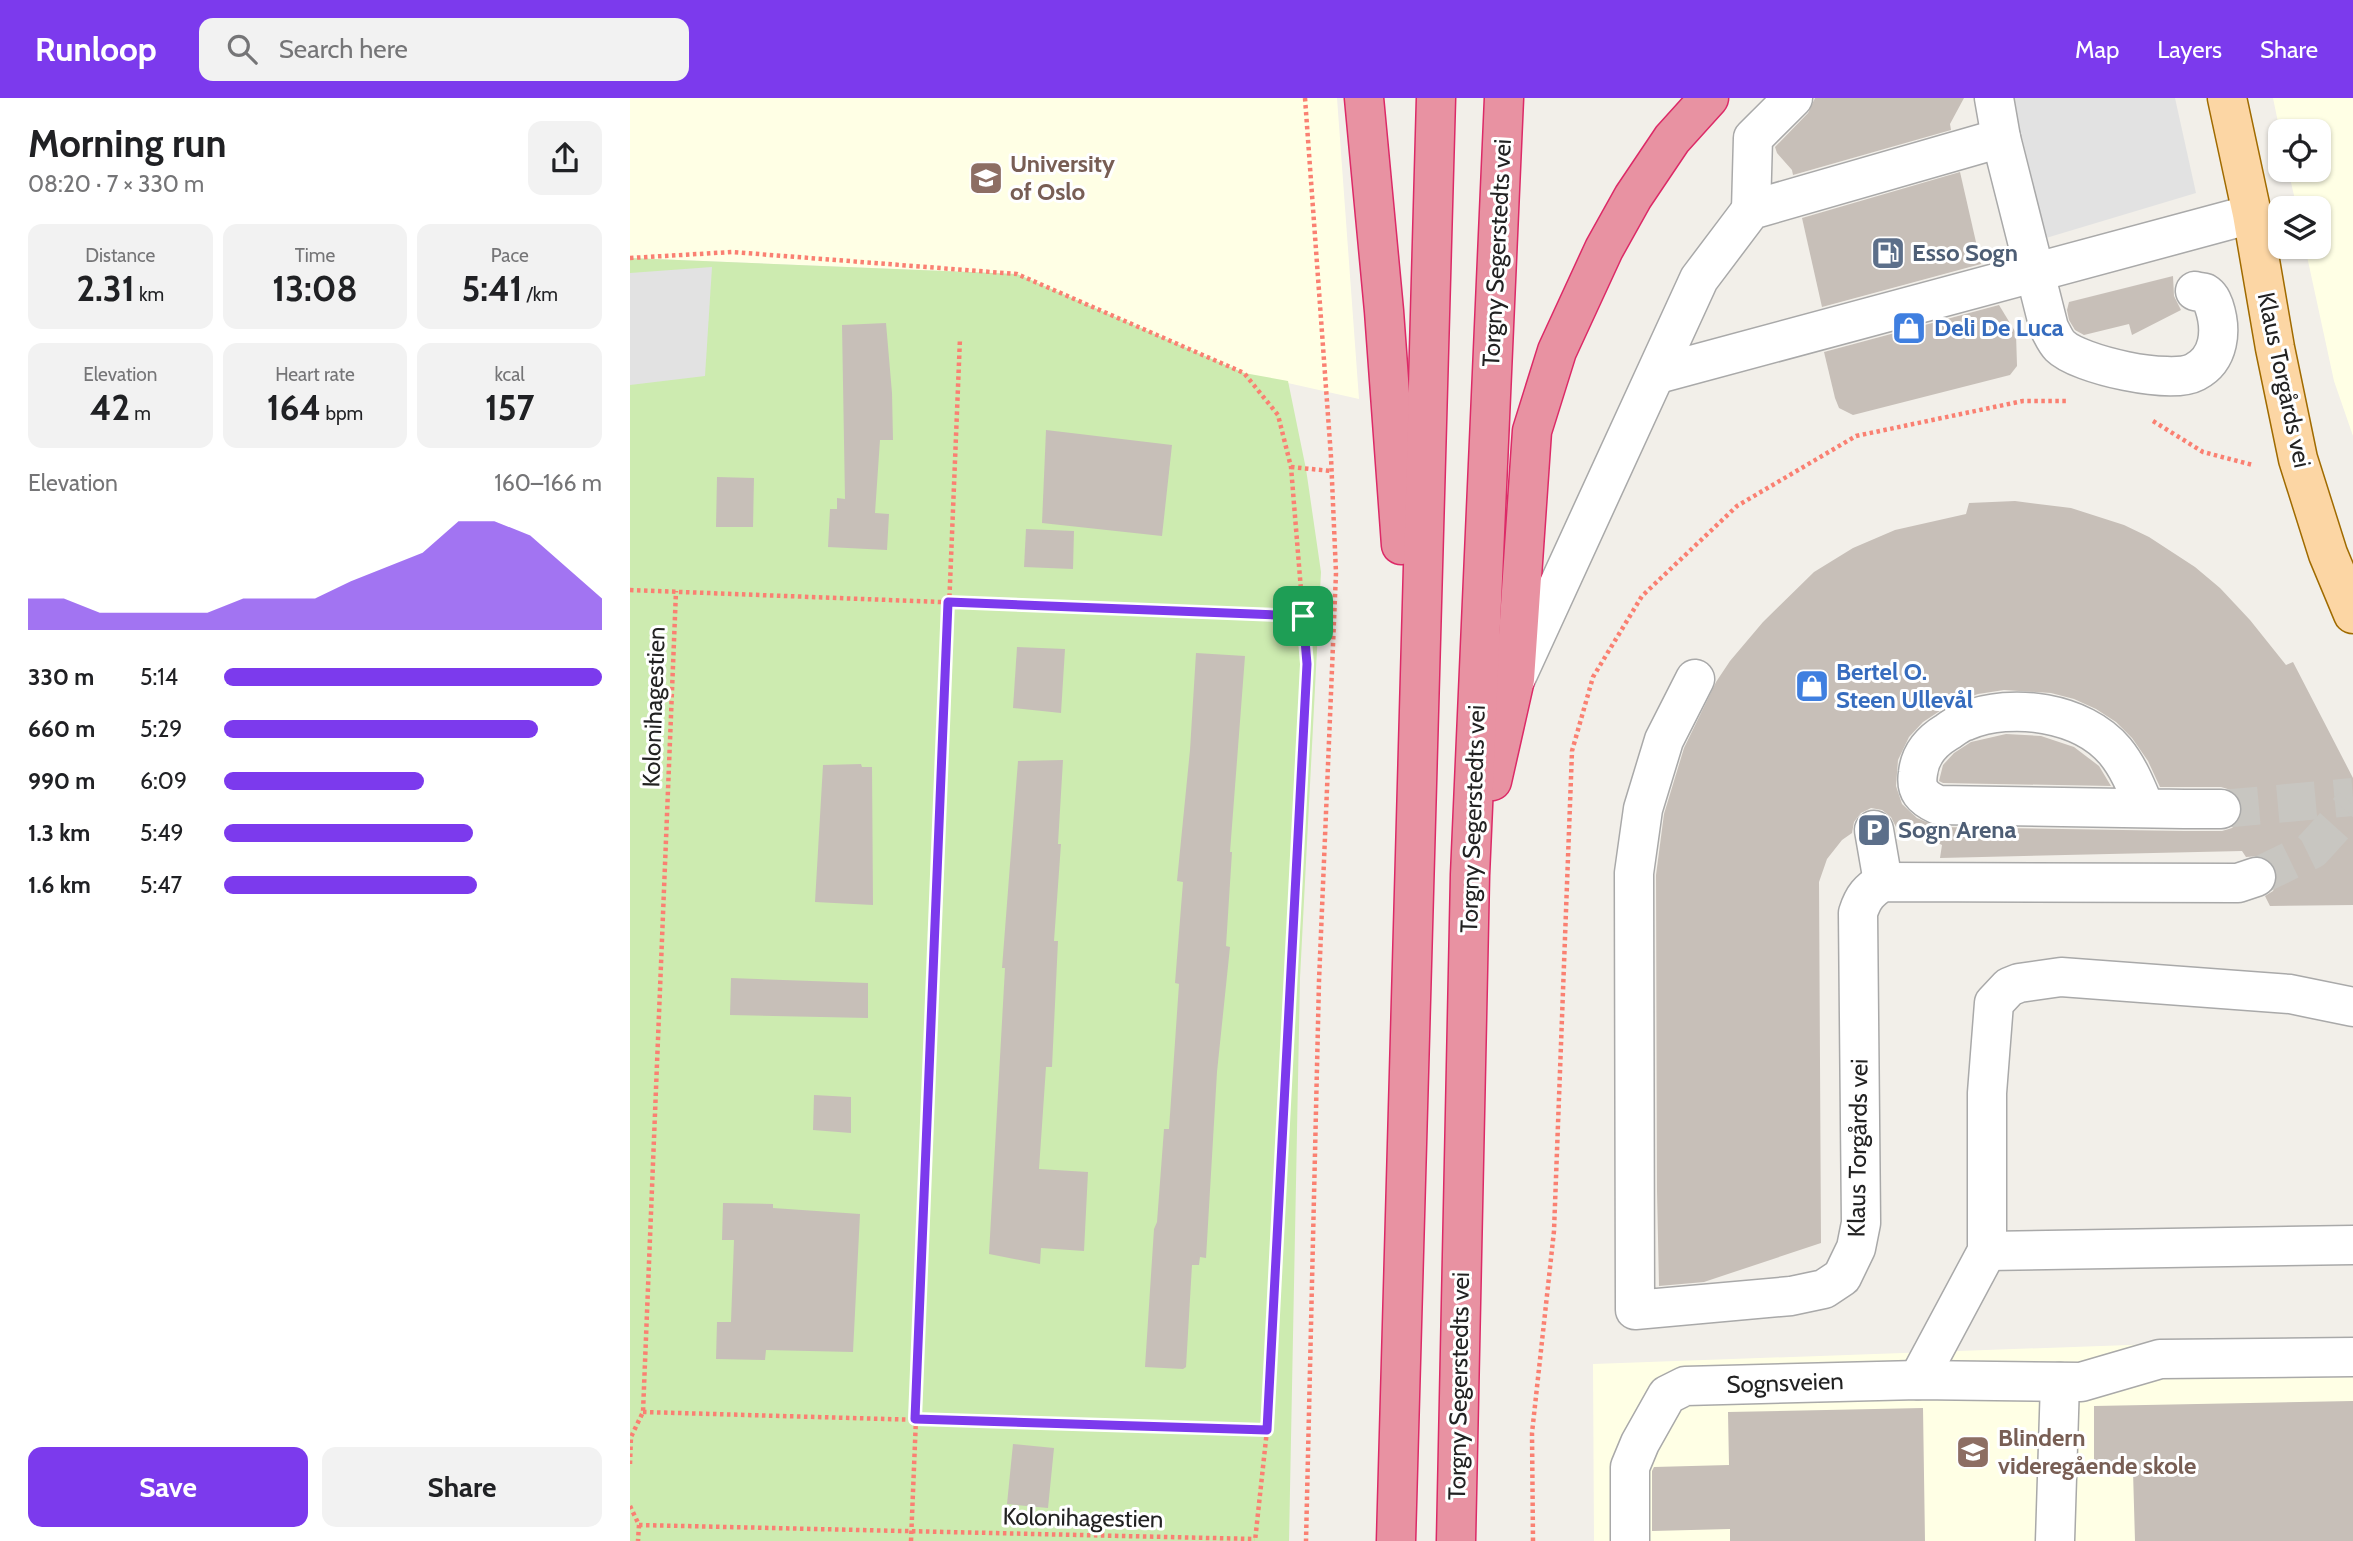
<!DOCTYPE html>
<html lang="en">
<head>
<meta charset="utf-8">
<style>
	:root { --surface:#fff; --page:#f2f2f2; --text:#202124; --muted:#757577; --accent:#7c3aed }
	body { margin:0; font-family:Cabin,sans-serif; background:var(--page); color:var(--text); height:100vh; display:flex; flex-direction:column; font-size:26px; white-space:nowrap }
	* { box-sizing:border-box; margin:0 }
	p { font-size:23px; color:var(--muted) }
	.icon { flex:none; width:38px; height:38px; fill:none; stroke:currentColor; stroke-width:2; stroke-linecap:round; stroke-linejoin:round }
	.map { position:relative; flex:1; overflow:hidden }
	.sheet { display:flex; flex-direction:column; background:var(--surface); width:630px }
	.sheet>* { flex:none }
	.fabs { position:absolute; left:1638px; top:21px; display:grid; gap:14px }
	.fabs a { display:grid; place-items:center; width:63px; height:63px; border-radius:14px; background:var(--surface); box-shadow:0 2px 5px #0004; font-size:35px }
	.pin { position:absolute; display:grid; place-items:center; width:60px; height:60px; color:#fff; margin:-30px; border-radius:14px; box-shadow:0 4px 10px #0006 }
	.round { display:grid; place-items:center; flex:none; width:74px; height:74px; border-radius:14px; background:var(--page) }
	.summary { display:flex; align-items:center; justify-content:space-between; height:119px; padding:0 28px }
	h1 { font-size:38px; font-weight:700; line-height:52px }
	.figures { display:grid; grid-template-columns:repeat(3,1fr); gap:10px; height:119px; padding:7px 28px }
	.figures div { display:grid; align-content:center; border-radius:14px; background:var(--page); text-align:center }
	.figures b { font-size:35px; font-weight:700 }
	.figures small { font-size:19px; font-weight:400 }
	.figures p { font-size:19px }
	.chart { height:196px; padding:14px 28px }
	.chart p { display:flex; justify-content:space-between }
	.chart svg { width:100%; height:126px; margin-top:7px; fill:var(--accent); opacity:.7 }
	.action { display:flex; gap:14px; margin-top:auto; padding:14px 28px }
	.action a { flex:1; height:80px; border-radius:14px; background:var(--accent); color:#fff; font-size:28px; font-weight:700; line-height:80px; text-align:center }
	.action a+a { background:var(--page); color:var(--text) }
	ul { padding:0 28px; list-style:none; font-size:23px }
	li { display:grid; grid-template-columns:112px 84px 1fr; align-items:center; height:52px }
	li i { height:18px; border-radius:9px; background:var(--accent) }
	header { display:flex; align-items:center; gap:42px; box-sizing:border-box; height:98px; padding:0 35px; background:var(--accent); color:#fff }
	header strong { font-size:33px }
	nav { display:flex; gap:38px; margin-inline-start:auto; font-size:24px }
	.search { width:490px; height:63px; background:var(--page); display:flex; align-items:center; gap:18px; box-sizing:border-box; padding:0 24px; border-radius:14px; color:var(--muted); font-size:26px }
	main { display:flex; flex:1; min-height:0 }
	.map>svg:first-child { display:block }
	.education { fill:#ffffe5 }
	.grass { fill:#cdebb0 }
	.parking { fill:#e2e2e2 }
	.building { fill:#c7bfb8; fill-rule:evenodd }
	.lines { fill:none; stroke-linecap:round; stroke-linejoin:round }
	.minor-tunnel { stroke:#c8c6c1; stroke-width:38; stroke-dasharray:38 19; stroke-linecap:butt }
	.minor-casing { stroke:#a9a9a9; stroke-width:41 }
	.major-casing { stroke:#a06b00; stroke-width:41 }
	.highway-casing { stroke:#dc2a67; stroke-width:41 }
	.path { stroke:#fa8072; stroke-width:4.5; stroke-dasharray:3.5 3.5; stroke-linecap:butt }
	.minor { stroke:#fff; stroke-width:38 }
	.major { stroke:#fcd6a4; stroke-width:38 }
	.highway { stroke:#e892a2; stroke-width:38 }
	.route-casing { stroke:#fff; stroke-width:14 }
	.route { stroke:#7c3aed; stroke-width:9 }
	.labels { text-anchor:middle; stroke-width:6; stroke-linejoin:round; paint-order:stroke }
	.education-label { font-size:24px; font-weight:bold; fill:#785e54; stroke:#fff; text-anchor:start }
	.street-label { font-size:24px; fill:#222; stroke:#fff }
	.service-label { font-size:24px; font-weight:bold; fill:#4e5e75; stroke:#fff; text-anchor:start }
	.shop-label { font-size:24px; font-weight:bold; fill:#366cbe; stroke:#fff; text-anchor:start }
</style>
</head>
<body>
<header>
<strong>Runloop</strong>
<div class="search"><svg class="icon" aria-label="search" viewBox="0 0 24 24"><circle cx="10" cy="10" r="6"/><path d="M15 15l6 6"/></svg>Search here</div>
<nav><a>Map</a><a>Layers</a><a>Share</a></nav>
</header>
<main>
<section class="sheet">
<div class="summary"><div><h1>Morning run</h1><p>08:20 · 7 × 330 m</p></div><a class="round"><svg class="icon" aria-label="share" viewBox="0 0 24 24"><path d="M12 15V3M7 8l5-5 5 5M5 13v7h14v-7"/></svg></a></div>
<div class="figures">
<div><p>Distance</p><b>2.31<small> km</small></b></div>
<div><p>Time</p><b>13:08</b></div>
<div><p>Pace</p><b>5:41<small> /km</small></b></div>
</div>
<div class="figures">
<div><p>Elevation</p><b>42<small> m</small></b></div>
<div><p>Heart rate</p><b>164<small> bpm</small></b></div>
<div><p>kcal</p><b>157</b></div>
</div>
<div class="chart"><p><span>Elevation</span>160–166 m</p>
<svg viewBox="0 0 160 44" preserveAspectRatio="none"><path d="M0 44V33L10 33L20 38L30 38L40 38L50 38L60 33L70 33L80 33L90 27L100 22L110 17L120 6L130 6L140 11L150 22L160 33V44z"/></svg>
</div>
<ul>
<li><b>330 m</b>5:14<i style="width:100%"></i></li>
<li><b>660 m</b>5:29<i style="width:83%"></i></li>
<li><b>990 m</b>6:09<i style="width:53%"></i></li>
<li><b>1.3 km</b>5:49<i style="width:66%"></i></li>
<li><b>1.6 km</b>5:47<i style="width:67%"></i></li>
</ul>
<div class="action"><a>Save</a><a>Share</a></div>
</section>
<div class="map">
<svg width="1723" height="1443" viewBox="0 0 1723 1443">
	<rect width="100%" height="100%" fill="#f2efe9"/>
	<!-- education -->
	<g class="education">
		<path d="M0,0H707L729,301L614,275L387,176L0,160Z"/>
		<path d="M1643,0H1723V338L1704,283L1675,149H1689V110H1667L1658,72H1689V33L1650,34Z"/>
		<path d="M1723,1239V1443H964L963,1266Z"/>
	</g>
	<!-- grass -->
	<path class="grass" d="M0,160L387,176L614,275L658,283L676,371L691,474L670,880L659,1443H0Z"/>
	<!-- parking -->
	<g class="parking">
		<path d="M1382,0H1545L1566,95L1416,140Z"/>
		<path d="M82,169L75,278L0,287V175Z"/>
	</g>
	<!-- building -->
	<g class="building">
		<path d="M1185,0H1334L1320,26L1321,32L1163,77L1162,72L1147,55L1145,49L1178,15Z"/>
		<path d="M1330,74L1351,166L1192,209L1172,120Z"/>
		<path d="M1543,178L1544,198L1551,212L1502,237L1499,226L1454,237L1445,232L1439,222L1437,212L1439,204Z"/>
		<path d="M1369,207L1386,235L1387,268L1380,277L1223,317L1209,310L1205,300L1194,254Z"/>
		<path d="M256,225L262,295L263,342H250L245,415L259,416L257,452L198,449L200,411H207V400L215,401L212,227Z"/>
		<path d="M416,332L542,347L532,438L412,425Z"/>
		<path d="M87,379L124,380L123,429H86Z"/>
		<path d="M1385,403L1441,410L1494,427L1519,439L1565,469L1590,490L1620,522L1656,567L1663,564L1723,680V807L1640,808L1635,798L1643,793L1647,784L1646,771L1640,762L1630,758L1616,759L1612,753L1310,760L1312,747L1283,733L1266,729L1261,719L1252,712L1241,710L1231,715L1224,724L1222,735L1212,742L1197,761L1189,784L1191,1145L1074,1184L1029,1188L1027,1093L1026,777L1034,716L1054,650L1086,584L1100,563L1133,524L1184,474L1223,450L1265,432L1336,416L1339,405ZM1374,592L1421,595L1444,601L1466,611L1486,624L1502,640L1518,663L1530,689H1591L1601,692L1610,701L1613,710L1610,721L1602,730L1592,733H1554L1308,729L1287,720L1272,706L1266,688L1268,662L1279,639L1293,624L1322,605L1348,596Z"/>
		<path d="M396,431L444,433L443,471L394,469Z"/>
		<path d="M387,549L435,551L431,615L383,610Z"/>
		<path d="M566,555L615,558L600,754H602L596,848L600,849L587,974L576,1160L570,1159L569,1167H562L556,1269L553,1271L515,1269L524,1131L527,1124L534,1031H539L549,886L545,885L553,784L547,783L560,652Z"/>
		<path d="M1376,636L1411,638L1444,649L1469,668L1481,688L1313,685L1309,683L1313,667L1324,655L1341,644Z"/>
		<path d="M433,662L428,746H431L424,843H428L422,969H416L409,1071L458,1074L454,1153L411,1150L410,1166L359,1156L375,870H372L388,663Z"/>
		<path d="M231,666L232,669H242L243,807L185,804L193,667Z"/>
		<path d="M101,880L238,885V920L100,917Z"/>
		<path d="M184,997L221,999V1035L183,1032Z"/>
		<path d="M93,1105L143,1106V1110L230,1116L223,1254L136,1252L135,1262L86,1261L87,1224H101L104,1142H92Z"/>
		<path d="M1723,1303V1443H1505L1503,1373H1464V1308Z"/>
		<path d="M1293,1310L1295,1443H1100V1431L1022,1433V1373L1024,1369L1099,1367L1098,1314Z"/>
		<path d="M383,1346L424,1350L418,1410L377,1406Z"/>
	</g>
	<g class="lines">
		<!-- minor-tunnel -->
		<g class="minor-tunnel">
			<path d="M1591,711L1723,699"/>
			<path d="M1626,779L1682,752L1723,707"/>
		</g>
		<!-- minor casing -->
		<g class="minor-casing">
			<g id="minor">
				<path d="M1364,0L1371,40L1419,230C1422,235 1425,243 1430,248C1449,267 1541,287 1565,274C1590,261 1592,232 1584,208C1582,203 1580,198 1575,195C1572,194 1568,194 1565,193"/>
				<path d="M1121,112L1123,40L1163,0"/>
				<path d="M1028,276L1622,116"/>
				<path d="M886,580L1069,181L1121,112L1371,40"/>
				<path d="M1065,581L1034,642L1013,711L1004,775L1005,1212L1161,1198L1194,1191L1212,1179L1226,1150L1231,1125L1228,815C1233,799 1239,792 1253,784L1608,785L1626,779"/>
				<path d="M1515,710C1507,691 1499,670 1485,653C1452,614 1382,604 1336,623C1329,625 1323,630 1317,634C1302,643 1290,656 1288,675C1285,693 1293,700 1308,707L1554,711H1591"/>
				<path d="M1244,732L1253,784"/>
				<path d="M1357,1153L1723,1147"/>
				<path d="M1288,1282L1357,1153V995L1364,905L1379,889L1389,885L1431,879L1660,896L1723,909"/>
				<path d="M1000,1443V1369L1010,1345L1037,1297L1055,1288L1288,1282L1451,1284L1530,1261L1723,1259"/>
				<path d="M1425,1443L1430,1284"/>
			</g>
		</g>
		<!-- major casing -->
		<g class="major-casing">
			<path id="major" d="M1597,0L1622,116L1645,250L1668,361L1698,456L1723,516"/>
		</g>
		<!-- highway casing -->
		<g class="highway-casing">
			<g id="highway">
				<path d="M734,0L754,213L771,447"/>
				<path d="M862,683L885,581L902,333L927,253L974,151L1003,99L1042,41L1079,0"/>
				<path d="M766,1443L806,0"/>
				<path d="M826,1443L840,777L874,0"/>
			</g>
		</g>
		<!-- path -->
		<g class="path">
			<path d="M675,0L701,359L706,475L689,883L676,1443"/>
			<path d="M0,160L102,154L387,176L614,275L648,317L661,369L677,566L637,1332L625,1443"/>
			<path d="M1523,323L1573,354L1623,367"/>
			<path d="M661,369L701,373"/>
			<path d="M0,492L673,518"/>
			<path d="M13,1314L637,1332"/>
			<path d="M0,1366L1,1339L13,1314L46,493"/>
			<path d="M0,1408L9,1427L8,1443"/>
			<path d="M9,1427L625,1441"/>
			<path d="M281,1443L330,240"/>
			<path d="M903,1443L902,1335L924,1133L942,653L963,579L1012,498L1107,408L1226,338L1393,303H1437"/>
		</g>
		<!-- minor -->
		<use href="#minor" class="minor"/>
		<!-- major -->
		<use href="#major" class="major"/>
		<!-- highway -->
		<use href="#highway" class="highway"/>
	</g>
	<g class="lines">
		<!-- route casing -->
		<g class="route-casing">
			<path id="route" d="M318,504L673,518L677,566L637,1332L285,1321Z"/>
		</g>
		<!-- route -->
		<use href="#route" class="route"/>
	</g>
	<!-- icons -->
	<defs>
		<g id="university-square" transform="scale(1.75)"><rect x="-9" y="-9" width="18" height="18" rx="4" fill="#8d6e63" stroke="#fff"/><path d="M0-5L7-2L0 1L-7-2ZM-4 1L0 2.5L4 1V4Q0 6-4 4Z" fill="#fff"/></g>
		<g id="fuel-square" transform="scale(1.75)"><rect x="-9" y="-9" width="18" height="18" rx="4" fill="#5c6f8a" stroke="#fff"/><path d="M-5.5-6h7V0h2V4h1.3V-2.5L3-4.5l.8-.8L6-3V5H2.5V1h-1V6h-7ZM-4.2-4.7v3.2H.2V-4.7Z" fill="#fff"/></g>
		<g id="shop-square" transform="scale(1.75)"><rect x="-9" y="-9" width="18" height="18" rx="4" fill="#3f7fe0" stroke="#fff"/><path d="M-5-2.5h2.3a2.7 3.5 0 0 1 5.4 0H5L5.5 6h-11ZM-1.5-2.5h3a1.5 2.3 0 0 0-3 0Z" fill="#fff"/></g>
		<g id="parking-square" transform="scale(1.75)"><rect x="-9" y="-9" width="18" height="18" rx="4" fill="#5c6f8a" stroke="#fff"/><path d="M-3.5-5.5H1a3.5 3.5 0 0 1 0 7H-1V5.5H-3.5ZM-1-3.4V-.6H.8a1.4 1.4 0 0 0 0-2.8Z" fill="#fff"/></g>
		<g id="school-square" transform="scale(1.75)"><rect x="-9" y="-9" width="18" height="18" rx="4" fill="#8d6e63" stroke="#fff"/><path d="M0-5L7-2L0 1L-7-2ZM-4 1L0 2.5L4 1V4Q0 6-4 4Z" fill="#fff"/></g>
	</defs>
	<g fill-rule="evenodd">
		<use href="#university-square" x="356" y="80"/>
		<use href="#fuel-square" x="1258" y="155"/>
		<use href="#shop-square" x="1279" y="230"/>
		<use href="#shop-square" x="1182" y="588"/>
		<use href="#parking-square" x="1244" y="732"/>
		<use href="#school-square" x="1343" y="1354"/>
	</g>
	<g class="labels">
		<!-- education labels -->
		<g class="education-label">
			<text x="380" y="74">University<tspan x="380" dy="28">of Oslo</tspan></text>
			<text x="1368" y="1348">Blindern<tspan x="1368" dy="28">videregående skole</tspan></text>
		</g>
		<!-- street labels -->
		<g class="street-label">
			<text transform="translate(867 155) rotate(-87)" y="8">Torgny Segerstedts vei</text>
			<text transform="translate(1654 282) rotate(78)" y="8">Klaus Torgårds vei</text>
			<text transform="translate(24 609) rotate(-88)" y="8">Kolonihagestien</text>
			<text transform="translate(843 721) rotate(-88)" y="8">Torgny Segerstedts vei</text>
			<text transform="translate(1228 1050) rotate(-89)" y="8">Klaus Torgårds vei</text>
			<text transform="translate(1155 1285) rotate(-2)" y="8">Sognsveien</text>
			<text transform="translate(829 1288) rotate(-89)" y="8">Torgny Segerstedts vei</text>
			<text transform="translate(453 1420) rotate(1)" y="8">Kolonihagestien</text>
		</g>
		<!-- service labels -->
		<g class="service-label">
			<text x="1282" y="163">Esso Sogn</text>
			<text x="1268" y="740">Sogn Arena</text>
		</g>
		<!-- shop labels -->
		<g class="shop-label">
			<text x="1304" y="238">Deli De Luca</text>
			<text x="1206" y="582">Bertel O.<tspan x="1206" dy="28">Steen Ullevål</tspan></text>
		</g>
	</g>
</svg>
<div class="fabs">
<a><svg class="icon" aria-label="locate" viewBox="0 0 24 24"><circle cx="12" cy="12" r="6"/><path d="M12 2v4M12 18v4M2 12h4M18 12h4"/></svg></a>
<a><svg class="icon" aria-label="layers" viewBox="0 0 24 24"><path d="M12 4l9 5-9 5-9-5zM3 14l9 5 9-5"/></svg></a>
</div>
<div class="pin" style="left:673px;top:518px;background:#1e9e55"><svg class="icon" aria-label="arrive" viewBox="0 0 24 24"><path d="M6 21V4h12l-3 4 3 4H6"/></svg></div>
</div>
</main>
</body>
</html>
